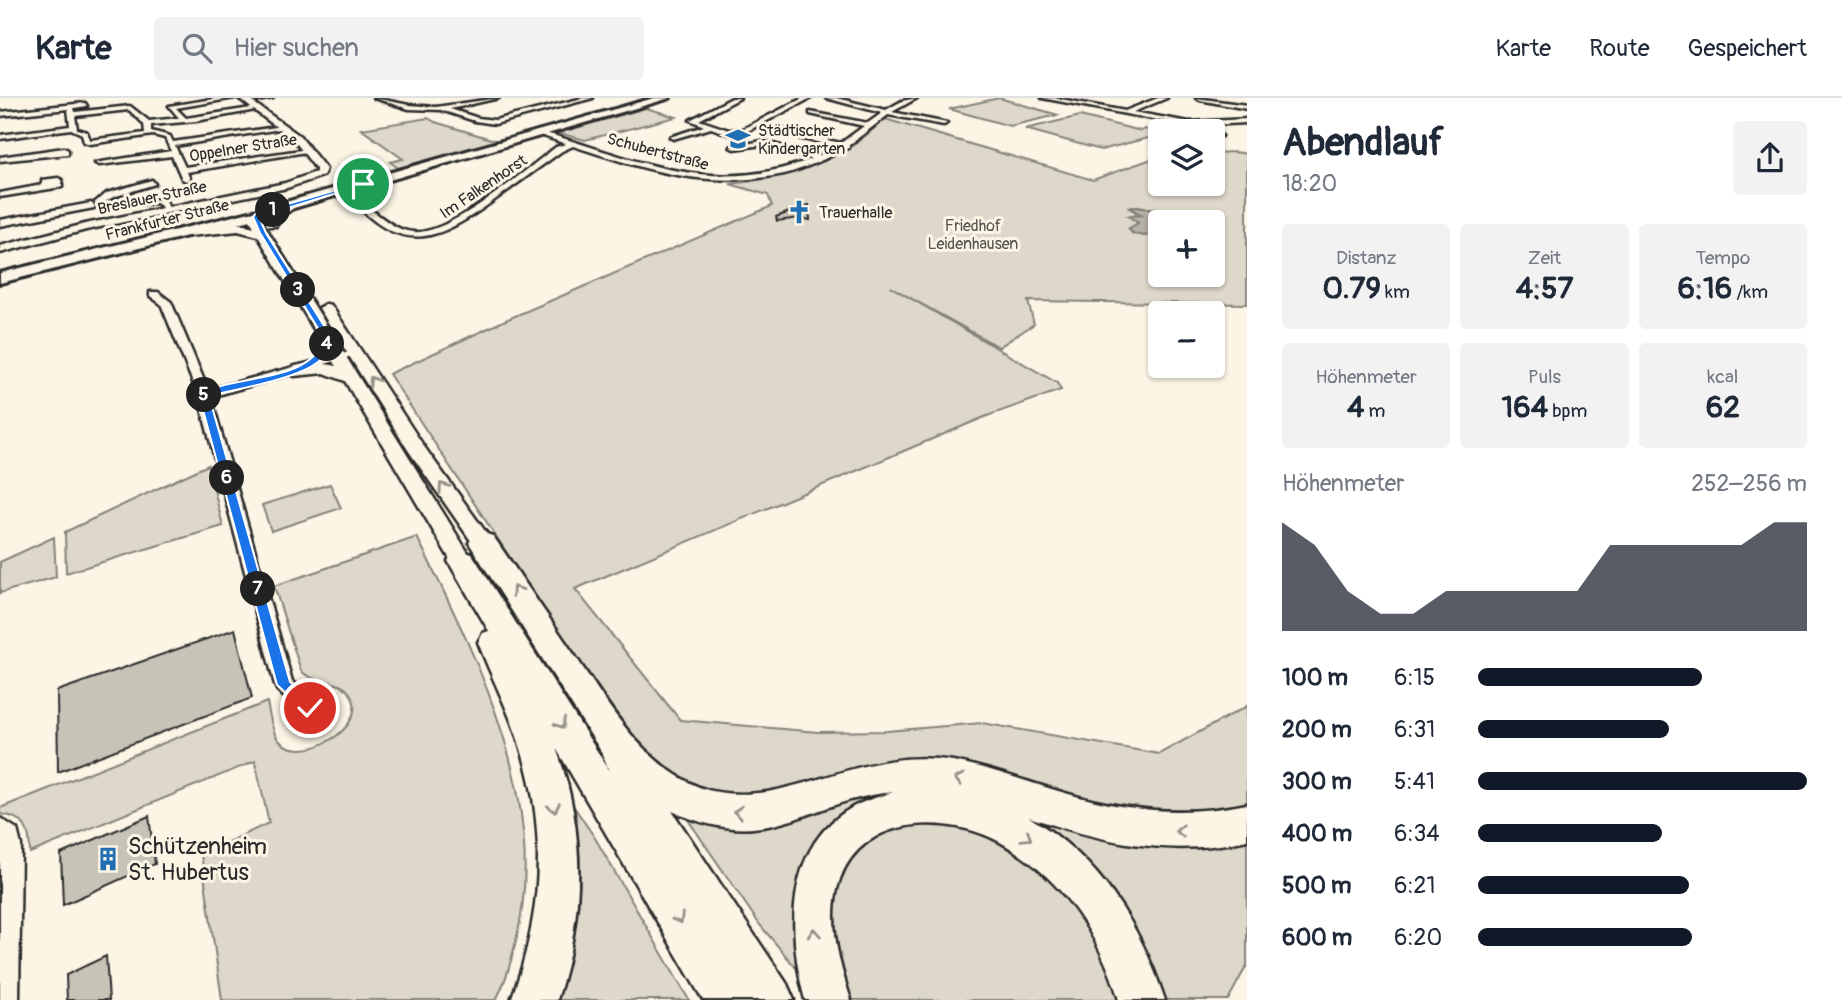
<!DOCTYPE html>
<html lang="de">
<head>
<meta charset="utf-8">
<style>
	:root { --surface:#fff; --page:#f2f2f3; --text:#1f2937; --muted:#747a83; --line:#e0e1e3; --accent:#111827 }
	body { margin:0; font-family:Pangolin,sans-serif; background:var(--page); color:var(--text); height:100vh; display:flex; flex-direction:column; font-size:26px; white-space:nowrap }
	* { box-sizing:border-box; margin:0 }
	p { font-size:23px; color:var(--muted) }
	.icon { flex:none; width:38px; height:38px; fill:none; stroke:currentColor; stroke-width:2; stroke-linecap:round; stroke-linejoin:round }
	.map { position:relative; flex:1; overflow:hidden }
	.details { display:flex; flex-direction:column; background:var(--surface); width:595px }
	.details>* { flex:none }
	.fabs { position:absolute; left:1148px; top:21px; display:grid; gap:14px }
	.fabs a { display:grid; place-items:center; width:77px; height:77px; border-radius:7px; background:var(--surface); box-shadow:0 2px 5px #0004; font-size:35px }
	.pin { position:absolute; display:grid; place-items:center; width:60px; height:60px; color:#fff; margin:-30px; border:4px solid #fff; border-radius:50%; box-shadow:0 2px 7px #0007 }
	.km { position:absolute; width:35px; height:35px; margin:-18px; border-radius:50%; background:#222; color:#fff; font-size:19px; line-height:35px; text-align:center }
	.round { display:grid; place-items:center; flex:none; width:74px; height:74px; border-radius:7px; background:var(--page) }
	.headline { display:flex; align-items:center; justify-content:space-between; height:119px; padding:0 35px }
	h1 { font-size:38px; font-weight:700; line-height:52px }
	.metrics { display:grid; grid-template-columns:repeat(3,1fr); gap:10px; height:119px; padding:7px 35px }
	.metrics div { display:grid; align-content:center; border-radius:7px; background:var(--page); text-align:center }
	.metrics b { font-size:30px; font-weight:700 }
	.metrics small { font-size:19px; font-weight:400 }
	.metrics p { font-size:19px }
	.chart { height:196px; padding:14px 35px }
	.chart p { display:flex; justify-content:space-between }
	.chart svg { width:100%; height:126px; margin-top:7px; fill:var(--accent); opacity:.7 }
	ul { padding:0 35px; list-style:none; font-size:23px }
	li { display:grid; grid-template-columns:112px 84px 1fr; align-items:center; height:52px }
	li i { height:18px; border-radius:9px; background:var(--accent) }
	header { display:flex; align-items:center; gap:42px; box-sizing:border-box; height:98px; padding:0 35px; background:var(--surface); border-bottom:2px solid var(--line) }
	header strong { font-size:33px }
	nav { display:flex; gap:38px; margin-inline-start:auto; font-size:24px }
	.search { width:490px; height:63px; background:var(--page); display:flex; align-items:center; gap:18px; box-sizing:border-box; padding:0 24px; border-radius:7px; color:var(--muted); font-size:26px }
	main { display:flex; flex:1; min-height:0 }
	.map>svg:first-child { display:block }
	.green { fill:#ded8ca; stroke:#84827a; stroke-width:2; fill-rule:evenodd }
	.water { fill:#b4b0a5; stroke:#7d7b74; stroke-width:2 }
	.building { fill:#c8c3b7; stroke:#2b2b2b; stroke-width:2 }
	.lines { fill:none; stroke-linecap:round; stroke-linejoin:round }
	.minor-casing { stroke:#2b2b2b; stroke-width:5 }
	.tertiary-casing { stroke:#2b2b2b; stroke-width:5 }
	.secondary-casing { stroke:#2b2b2b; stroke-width:5 }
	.primary-casing { stroke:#2b2b2b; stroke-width:6 }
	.motorway-casing { stroke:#2b2b2b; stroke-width:5 }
	.minor { fill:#fcf5e5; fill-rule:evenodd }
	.tertiary { fill:#fcf5e5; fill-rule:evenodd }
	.secondary { fill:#fcf5e5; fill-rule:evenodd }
	.primary { fill:#fcf5e5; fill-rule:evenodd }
	.motorway { fill:#fcf5e5; fill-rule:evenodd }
	.oneway { stroke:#949088 }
	.route { fill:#1a73e8; stroke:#fff; stroke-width:2 }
	.labels { text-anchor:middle; stroke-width:6; stroke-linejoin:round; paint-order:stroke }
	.far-poi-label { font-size:16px; fill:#2b2b2b; stroke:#fcf5e5; text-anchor:start }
	.far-street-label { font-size:16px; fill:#2b2b2b; stroke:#fcf5e5 }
	.far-park-label { font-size:16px; fill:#585653; stroke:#fcf5e5 }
	.near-poi-label { font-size:23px; fill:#2b2b2b; stroke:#fcf5e5; text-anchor:start }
</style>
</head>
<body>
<header>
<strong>Karte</strong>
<div class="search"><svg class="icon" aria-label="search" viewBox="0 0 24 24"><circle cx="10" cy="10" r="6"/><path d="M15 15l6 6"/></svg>Hier suchen</div>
<nav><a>Karte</a><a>Route</a><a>Gespeichert</a></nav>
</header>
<main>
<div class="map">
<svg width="1247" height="902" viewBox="0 0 1247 902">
	<rect width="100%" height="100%" fill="#fcf5e5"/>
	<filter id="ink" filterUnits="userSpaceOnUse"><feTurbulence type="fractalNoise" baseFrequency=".0143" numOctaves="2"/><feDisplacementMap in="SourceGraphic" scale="14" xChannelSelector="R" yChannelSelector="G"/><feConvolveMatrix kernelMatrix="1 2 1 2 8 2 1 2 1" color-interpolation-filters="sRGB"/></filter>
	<g filter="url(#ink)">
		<!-- green -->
		<g class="green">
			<path d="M999,0L1058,17L1010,28L949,11Z"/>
			<path d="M646,10L676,19L585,42L558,35Z"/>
			<path d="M1080,18L1141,33L1145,31L1160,37L1101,52L1025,31Z"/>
			<path d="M428,20L435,24L501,44L398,70L390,64L403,61L361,31Z"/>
			<path d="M885,21L1093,82L1160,58V86H1213V54C1225,56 1233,52 1247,56V206L1028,203L1034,226L999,249L891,189L1057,285L1061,292L987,318L575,491L680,622L818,634L887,633L982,625L1159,656L1247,608V704L1192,721L1127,714L962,664L915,661L872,665L780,699L735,700L682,682L646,659L534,496L389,276L508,221L772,108L768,97L730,86C771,81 810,73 846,52C860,44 873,31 885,21ZM1131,109L1155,111L1171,117L1163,122L1166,123L1213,124V177H1160V134L1144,138L1132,135L1129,131L1138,126L1131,117H1143Z"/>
			<path d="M208,367L223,428L66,475L65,434Z"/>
			<path d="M330,386L341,410L271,433L262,407Z"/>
			<path d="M54,439L56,479L0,495V464Z"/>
			<path d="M417,439C478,562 552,706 515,847C510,866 506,884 496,902H222L201,756L269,725L255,663L30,755C30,732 26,719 0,716V710L267,604C269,614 271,627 275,636C293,675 376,629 349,594C338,580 315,587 301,573L274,488Z"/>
			<path d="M860,690L1247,733V867L1228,902H1161L1069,755L869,704L799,868L796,870L760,827L680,710Z"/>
			<path d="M562,691L595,740L689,902H543Z"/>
			<path d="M926,714L1044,758L1134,902H836L822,842L845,751Z"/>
		</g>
		<!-- water -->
		<path class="water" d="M1138,109L1169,115L1171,119L1163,122L1175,124H1160V134C1150,139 1142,138 1132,135L1129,130L1138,125L1128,118L1142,117L1129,110Z"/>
		<!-- building -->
		<g class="building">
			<path d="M809,107L810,122L800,120L777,123L776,119Z"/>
			<path d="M235,531L252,600L58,674L57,593Z"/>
			<path d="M149,718L155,766L63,807L61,756Z"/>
			<path d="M106,858L109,902H67L66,877Z"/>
		</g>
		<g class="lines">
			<!-- minor casing -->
			<g class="minor-casing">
				<g id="minor">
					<path d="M219,0H235L176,10L186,20L258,9L261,11L196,23L151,27V33L170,38L173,44L283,28L286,30L175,48L185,69L308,51L312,53L187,74L190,81L186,83L182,81L172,58L99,67L95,65L171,53L165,40L153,37L90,46L84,44L82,36L71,31L0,41V37L70,28L68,11L0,18V14L85,5L87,8L74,10L75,14L130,8L149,23L179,20L169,8ZM129,12L144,26L145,35L90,42L87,34L77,31L75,18Z"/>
					<path d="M256,0H273L247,5L244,3Z"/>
					<path d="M374,0L409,7L436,9L499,0L450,11L478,20L495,22L583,0H593L495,26L475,23L441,12L409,11Z"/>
					<path d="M732,0H740L699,22L729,32H741L803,0H811L744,35L728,36L711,30L673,41L670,39L704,28L690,22Z"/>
					<path d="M826,0H836L886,12L902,3L917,0L892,14L947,25L944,27L888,17L849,47V50C839,51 829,60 820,63C809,68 796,73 784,76C707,92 646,72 573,48L562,53C540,69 518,85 496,101C450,134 411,160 363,113L370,111C383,120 397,133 413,134C450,138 525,72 556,49L566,46L540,37L542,34C637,61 711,100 811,61L762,47L734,51L730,49L762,43L818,58L836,48L798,40L797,38L775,32L778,30L804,35L807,38L841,45L864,28L810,16V14L868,25L882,15Z"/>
					<path d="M1042,0H1055L1125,13L1158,0H1167L1133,14L1189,24L1247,21V25L1189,28Z"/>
					<path d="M1211,33H1215L1222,38L1213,42Z"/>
					<path d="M64,50L68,52V56L0,63V59Z"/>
					<path d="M58,80L62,82V89L0,99V95L42,87V82Z"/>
					<path d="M152,82L155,86L113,99L105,104L147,100L166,103L170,113H164L160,107L155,105L114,109L94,105L107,95Z"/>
					<path d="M91,105L95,108L94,110L0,128V122Z"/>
					<path d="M150,194H158L171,204L208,292L353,253L359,256L211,299L292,583L322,608L325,614L322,620C306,625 289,603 277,592L275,587L198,297L161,206L150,198Z"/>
					<path d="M0,720L17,731L21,747L19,902H0Z"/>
				</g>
			</g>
			<!-- tertiary casing -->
			<g class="tertiary-casing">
				<g id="tertiary">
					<path d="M238,0H247L300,38L326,71L323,78L287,90L86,132L0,155V148L85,126L285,85L316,74V71L294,42Z"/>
					<path d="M1196,0L1247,7V11L1200,2Z"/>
				</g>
			</g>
			<!-- secondary casing -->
			<g class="secondary-casing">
				<g id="secondary">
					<path d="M291,104L295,105V109L284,117L276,128H268L266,126L276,113Z"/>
					<path d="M258,113L264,116L262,122L269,135L470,458L473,463L470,468L462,471L454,468L345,283L324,275L294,278L286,273C296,264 323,264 336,268L258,138L238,133L189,138L183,134L189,130L238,125L254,129L250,122L254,114Z"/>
					<path d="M326,206L331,207L425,350L490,440L493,445L490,450L483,452L476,450L408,352L319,210Z"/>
				</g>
			</g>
			<!-- primary casing -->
			<g class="primary-casing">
				<path id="primary" d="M654,0H670L263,119L0,185V175L254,113Z"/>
			</g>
			<!-- motorway casing -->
			<g class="motorway-casing">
				<path id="motorway" d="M483,435L493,438C519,476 545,514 571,552C605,601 640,665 699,689C720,697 745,697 767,694C833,682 883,651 953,663C991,670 1027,684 1065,695C1125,713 1185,719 1247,706V742C1171,760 1102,744 1029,719C1100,761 1139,825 1165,902H1119C1100,837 1061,778 1000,744C949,716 863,716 840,781C826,820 839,865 851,902H805C788,837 783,748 853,709C865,702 880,699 893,694C803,703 771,758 672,713L787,886L794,902H703L556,650C587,733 584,819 557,902H511C541,821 548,738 522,654C511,616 492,581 478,544L483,535L489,533L448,463L452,456L462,453L472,456L611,675L599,650L469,445L473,438Z"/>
			</g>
			<!-- minor -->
			<use href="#minor" class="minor"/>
			<!-- tertiary -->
			<use href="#tertiary" class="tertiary"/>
			<!-- secondary -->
			<use href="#secondary" class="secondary"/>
			<!-- primary -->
			<use href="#primary" class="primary"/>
			<!-- motorway -->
			<use href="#motorway" class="motorway"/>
		</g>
		<!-- one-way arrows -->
		<defs><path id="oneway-chevron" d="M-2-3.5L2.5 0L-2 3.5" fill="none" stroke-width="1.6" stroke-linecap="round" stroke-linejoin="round" transform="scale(1.75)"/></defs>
		<g class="oneway">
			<use href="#oneway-chevron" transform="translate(373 283) rotate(-123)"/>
			<use href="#oneway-chevron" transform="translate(443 389) rotate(-125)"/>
			<use href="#oneway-chevron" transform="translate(516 492) rotate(-123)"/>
			<use href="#oneway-chevron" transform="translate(561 626) rotate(59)"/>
			<use href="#oneway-chevron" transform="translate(959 681) rotate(-167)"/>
			<use href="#oneway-chevron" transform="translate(554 710) rotate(79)"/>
			<use href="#oneway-chevron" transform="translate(738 714) rotate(-177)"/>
			<use href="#oneway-chevron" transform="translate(1180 733) rotate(180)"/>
			<use href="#oneway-chevron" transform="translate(1027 739) rotate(32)"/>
			<use href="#oneway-chevron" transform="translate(679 821) rotate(59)"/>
			<use href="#oneway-chevron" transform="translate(814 835) rotate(-94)"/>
		</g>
	</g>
	<!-- route -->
	<path class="route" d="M361,85L366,86L259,119L266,135L333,242C329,251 326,258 318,264C297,281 237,291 209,298L290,584L315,606L317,610L310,616L277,587L199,297C236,274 304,288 325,242L260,135L253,119L256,115Z"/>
	<!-- icons -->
	<defs>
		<g id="school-bare" transform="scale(1.89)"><path d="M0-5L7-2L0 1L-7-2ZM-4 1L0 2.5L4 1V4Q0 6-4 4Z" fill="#1f6fb2" stroke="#fcf5e5" stroke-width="2.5" paint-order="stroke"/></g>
		<g id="church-bare" transform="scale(1.89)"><path d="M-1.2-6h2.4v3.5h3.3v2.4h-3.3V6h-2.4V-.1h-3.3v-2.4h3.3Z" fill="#1f6fb2" stroke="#fcf5e5" stroke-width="2.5" paint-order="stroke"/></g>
		<g id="building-bare" transform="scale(1.89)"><path d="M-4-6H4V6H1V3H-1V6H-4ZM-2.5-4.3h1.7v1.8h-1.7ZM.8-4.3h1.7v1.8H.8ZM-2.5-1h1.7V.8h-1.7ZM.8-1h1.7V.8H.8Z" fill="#1f6fb2" stroke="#fcf5e5" stroke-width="2.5" paint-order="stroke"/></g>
	</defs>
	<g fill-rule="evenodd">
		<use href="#school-bare" x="738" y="41"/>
		<use href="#church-bare" x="799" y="114"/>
		<use href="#building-bare" x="108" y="761"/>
	</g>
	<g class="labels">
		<!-- far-poi labels -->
		<g class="far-poi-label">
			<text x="758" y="38">Städtischer<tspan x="758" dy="18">Kindergarten</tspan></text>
			<text x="819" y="120">Trauerhalle</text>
		</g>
		<!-- far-street labels -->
		<g class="far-street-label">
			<text transform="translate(243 49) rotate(-9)" y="6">Oppelner Straße</text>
			<text transform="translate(658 53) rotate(15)" y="6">Schubertstraße</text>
			<text transform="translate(483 88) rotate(-34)" y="6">Im Falkenhorst</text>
			<text transform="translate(152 99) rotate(-12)" y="6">Breslauer Straße</text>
			<text transform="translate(167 121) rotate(-14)" y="6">Frankfurter Straße</text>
		</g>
		<!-- far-park labels -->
		<g class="far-park-label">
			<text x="973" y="133">Friedhof<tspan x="973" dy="18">Leidenhausen</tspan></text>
		</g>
		<!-- near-poi labels -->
		<g class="near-poi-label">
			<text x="128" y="756">Schützenheim<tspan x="128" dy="26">St. Hubertus</tspan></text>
		</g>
	</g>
</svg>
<div class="fabs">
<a><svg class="icon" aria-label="layers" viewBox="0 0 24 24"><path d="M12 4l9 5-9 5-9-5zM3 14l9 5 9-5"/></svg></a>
<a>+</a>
<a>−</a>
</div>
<div class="pin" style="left:363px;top:86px;background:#1e9e55"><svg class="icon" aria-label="arrive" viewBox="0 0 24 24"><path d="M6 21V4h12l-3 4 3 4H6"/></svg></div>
<div class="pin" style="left:310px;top:610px;background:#d93025"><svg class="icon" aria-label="check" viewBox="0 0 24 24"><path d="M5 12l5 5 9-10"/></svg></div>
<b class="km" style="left:273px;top:112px">1</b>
<b class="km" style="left:298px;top:192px">3</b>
<b class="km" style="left:327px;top:246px">4</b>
<b class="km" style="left:204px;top:297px">5</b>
<b class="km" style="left:227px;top:380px">6</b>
<b class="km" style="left:258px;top:491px">7</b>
</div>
<section class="details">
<div class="headline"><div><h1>Abendlauf</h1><p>18:20</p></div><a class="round"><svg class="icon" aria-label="share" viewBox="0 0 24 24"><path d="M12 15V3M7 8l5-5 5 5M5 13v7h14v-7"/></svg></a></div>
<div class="metrics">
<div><p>Distanz</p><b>0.79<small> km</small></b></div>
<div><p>Zeit</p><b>4:57</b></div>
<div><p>Tempo</p><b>6:16<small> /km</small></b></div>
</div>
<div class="metrics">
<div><p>Höhenmeter</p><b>4<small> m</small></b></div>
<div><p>Puls</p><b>164<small> bpm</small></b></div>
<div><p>kcal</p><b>62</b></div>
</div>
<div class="chart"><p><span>Höhenmeter</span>252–256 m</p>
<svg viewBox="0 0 160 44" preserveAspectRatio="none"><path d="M0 44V6L10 14L20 30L30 38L40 38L50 30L60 30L70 30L80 30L90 30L100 14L110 14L120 14L130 14L140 14L150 6L160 6V44z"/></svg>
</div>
<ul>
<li><b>100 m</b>6:15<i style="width:68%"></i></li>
<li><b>200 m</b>6:31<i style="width:58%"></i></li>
<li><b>300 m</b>5:41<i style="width:100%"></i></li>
<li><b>400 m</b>6:34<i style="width:56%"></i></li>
<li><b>500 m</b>6:21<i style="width:64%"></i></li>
<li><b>600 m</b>6:20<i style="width:65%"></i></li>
</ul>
</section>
</main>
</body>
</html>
